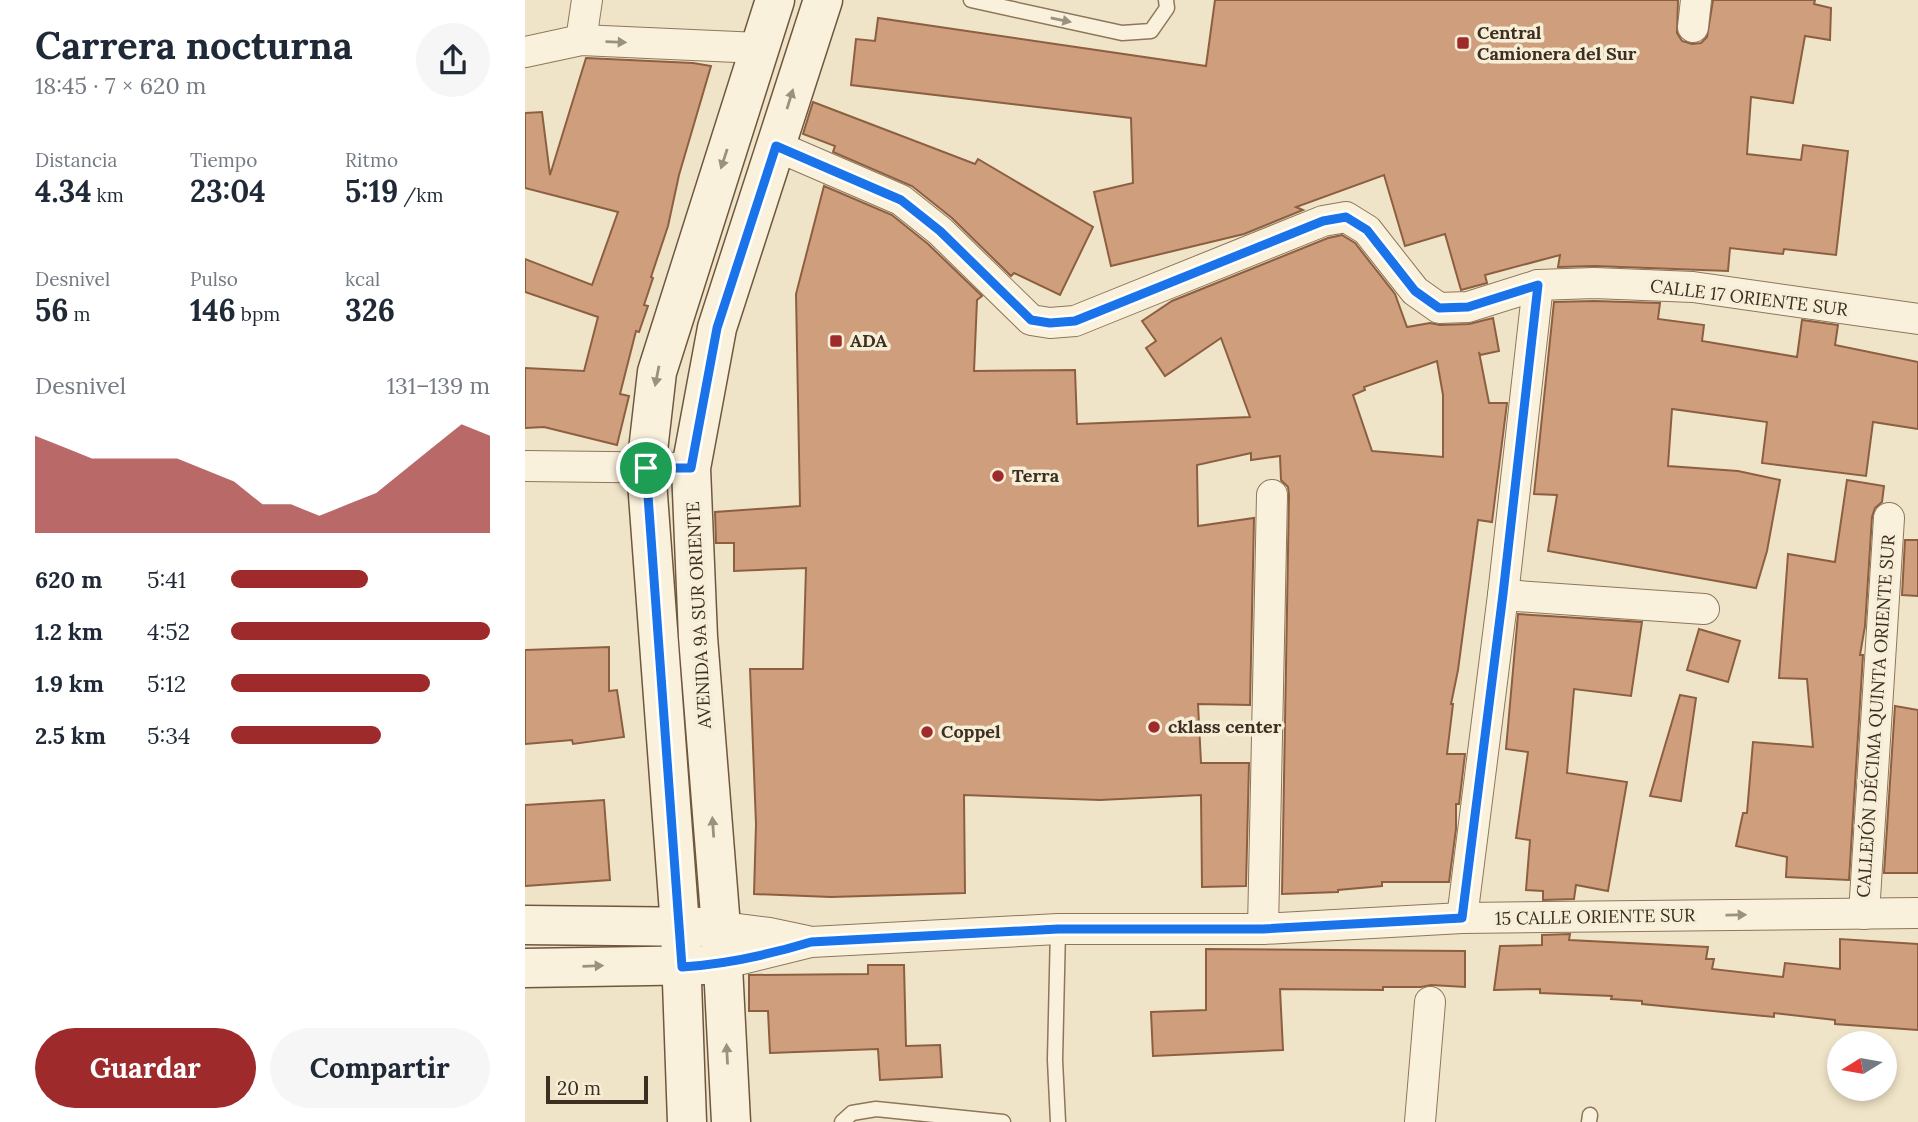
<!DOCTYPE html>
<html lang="es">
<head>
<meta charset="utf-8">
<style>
	:root { --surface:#fff; --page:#f6f6f7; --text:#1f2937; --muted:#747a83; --accent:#9e2a2b }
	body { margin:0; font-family:Lora,serif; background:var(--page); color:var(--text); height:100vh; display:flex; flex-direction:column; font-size:26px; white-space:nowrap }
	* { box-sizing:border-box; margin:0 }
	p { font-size:23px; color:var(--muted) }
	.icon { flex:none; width:38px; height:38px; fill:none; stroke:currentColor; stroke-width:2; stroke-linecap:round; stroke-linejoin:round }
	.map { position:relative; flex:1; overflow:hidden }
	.sheet { display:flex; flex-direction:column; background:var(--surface); width:525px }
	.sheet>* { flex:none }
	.needle { width:46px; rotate:259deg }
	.tools { position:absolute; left:1302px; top:1031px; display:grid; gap:14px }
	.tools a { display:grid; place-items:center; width:70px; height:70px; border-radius:50%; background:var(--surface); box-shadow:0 4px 10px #0003; font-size:35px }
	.scale { position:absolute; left:21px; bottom:18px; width:102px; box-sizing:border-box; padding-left:7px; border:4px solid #3d2e20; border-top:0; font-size:19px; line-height:24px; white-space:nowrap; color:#3d2e20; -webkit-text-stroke:5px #f7eed8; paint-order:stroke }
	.pin { position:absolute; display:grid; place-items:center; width:60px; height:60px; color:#fff; margin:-30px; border:4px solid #fff; border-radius:50%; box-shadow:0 2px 7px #0007 }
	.round { display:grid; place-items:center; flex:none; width:74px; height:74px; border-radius:37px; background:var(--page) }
	.headline { display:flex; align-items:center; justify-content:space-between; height:119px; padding:0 35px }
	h1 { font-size:38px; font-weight:700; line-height:52px }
	.figures { display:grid; grid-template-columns:repeat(3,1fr); gap:10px; height:119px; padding:7px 35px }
	.figures div { display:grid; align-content:center }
	.figures b { font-size:30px; font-weight:700 }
	.figures small { font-size:19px; font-weight:400 }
	.figures p { font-size:19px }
	.chart { height:196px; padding:14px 35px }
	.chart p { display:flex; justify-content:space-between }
	.chart svg { width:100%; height:126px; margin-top:7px; fill:var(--accent); opacity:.7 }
	.primary-button { display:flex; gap:14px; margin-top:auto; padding:14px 35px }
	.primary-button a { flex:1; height:80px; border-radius:42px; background:var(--accent); color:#fff; font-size:28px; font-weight:700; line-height:80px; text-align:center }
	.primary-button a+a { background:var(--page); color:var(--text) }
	ul { padding:0 35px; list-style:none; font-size:23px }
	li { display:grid; grid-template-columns:112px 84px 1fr; align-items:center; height:52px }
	li i { height:18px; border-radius:9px; background:var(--accent) }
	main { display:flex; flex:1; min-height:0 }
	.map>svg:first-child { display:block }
	.building { fill:#cf9f7d; stroke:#8d5f41; stroke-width:2; fill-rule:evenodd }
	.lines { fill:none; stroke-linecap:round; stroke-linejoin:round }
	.service-casing { stroke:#8d765c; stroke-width:17 }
	.minor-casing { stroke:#8d765c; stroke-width:32 }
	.secondary-casing { stroke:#6f573f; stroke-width:41 }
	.service { stroke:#faf1dc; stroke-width:14 }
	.minor { stroke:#faf1dc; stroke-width:30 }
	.secondary { stroke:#faf1dc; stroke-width:38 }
	.oneway { fill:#9c907e }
	.route-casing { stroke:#fff; stroke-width:14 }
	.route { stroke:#1a73e8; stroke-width:9 }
	.poi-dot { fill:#9e2a2b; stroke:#f7eed8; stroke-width:2.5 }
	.labels { text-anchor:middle; stroke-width:7; stroke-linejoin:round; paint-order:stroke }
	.poi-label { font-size:18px; font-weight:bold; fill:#3d2e20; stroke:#f7eed8; text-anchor:start }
	.street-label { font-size:18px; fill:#3d2e20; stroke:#f7eed8 }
</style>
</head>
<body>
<main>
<section class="sheet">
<div class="headline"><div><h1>Carrera nocturna</h1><p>18:45 · 7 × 620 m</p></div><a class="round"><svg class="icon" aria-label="share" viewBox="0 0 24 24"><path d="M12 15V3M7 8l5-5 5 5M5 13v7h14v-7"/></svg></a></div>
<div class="figures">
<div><p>Distancia</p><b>4.34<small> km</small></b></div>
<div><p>Tiempo</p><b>23:04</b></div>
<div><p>Ritmo</p><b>5:19<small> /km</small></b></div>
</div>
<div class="figures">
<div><p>Desnivel</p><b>56<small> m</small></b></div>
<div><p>Pulso</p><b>146<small> bpm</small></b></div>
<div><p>kcal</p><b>326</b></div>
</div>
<div class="chart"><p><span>Desnivel</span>131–139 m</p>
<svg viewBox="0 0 160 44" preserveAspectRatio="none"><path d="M0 44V10L10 14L20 18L30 18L40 18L50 18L60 22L70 26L80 34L90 34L100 38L110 34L120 30L130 22L140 14L150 6L160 10V44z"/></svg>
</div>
<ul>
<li><b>620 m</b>5:41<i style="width:53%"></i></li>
<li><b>1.2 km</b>4:52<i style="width:100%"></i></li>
<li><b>1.9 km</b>5:12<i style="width:77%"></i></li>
<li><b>2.5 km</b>5:34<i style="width:58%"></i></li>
</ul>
<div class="primary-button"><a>Guardar</a><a>Compartir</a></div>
</section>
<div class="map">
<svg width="1393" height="1122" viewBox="0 0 1393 1122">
	<rect width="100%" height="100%" fill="#f0e4c8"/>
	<!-- building -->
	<g class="building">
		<path d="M690,0H1153L1152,33L1157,41L1167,44L1176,43L1182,37L1188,0H1290L1289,4L1306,8L1305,40L1280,36L1268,103L1226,97L1222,154L1276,160L1278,145L1323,151L1311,255L1259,249L1258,254L1205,248L1203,271L1070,266L1033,267L1035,255L960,275L962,283L936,290L920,234L880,246L859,175L771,207L778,210L719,234L586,266L569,192L608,183L606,118L326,85L331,39L350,41L353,18L681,66Z"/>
		<path d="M61,58L168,63L186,66L154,175L143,226L126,277L128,278L119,305L123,306L114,332L111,331L95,394L104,396L92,445L19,427L0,428V368L59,371L73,317L0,292V259L67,285L93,212L0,188V113L17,112L25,175Z"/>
		<path d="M288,102L450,164L453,159L568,227L535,295L489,273L486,276L427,218L387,186L308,152L310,146L278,134Z"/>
		<path d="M299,186L367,215L403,244L457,296L452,300L449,371L550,370L552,424L725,417L696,338L640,376L621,348L631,341L617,321L647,301L803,238L817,235L830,243L870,294L882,327L905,323L915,325L944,324L968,318L974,351L955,355L954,352L964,403H982L967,522L953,520L933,670L926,704H928L922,754H940L934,804H931V829L924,882H857V886L813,890V892L757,894L764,495L763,487L756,480L755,456L726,460V453L672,465L673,526L729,518L725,705L673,704L676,763H724L721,886L677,887L676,795L575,800L439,795L440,893L306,897L229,894L231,824L225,669H278L281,568L209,571V543H191L190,512L275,506L271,294ZM912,361L918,395V457L847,451L828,395L840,390L839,387Z"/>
		<path d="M1069,301L1135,303L1133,319L1179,325L1177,341L1272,357L1277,320L1313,325L1310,345L1393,362V429L1348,422L1341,476L1237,463L1242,422L1147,409L1143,466L1213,471L1255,480L1242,551L1231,588L1023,551L1032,495L1009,494L1029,302Z"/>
		<path d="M1322,480L1359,486L1357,502L1350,508L1347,517L1340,626L1335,655H1338L1324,880L1261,877L1262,857L1211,846L1218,813H1222L1228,742L1288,747L1282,679L1254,678L1263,554L1310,562Z"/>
		<path d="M1380,540H1393V596L1377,595Z"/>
		<path d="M993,614L1117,622L1106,696L1049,689L1042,773L1102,782L1083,891L1051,885L1049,899L1018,900V891L1001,890L1005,840L991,838L1003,752L981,749Z"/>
		<path d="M1174,629L1215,641L1203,682L1162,670Z"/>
		<path d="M84,647V691L92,690L99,737L48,744L47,740L0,744V650Z"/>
		<path d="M1155,695L1171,698L1156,801L1125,796Z"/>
		<path d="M1370,706L1393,710V873H1359Z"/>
		<path d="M79,800L85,880L0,886V805Z"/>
		<path d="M1045,934L1044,940L1183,947L1181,959H1189L1187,969L1258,977L1260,963L1315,969V939L1393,944V1030L1310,1024V1020L1249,1013V1017L1117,1004V1001L1086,999L1087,996L1015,993V989L969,990L975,946L1017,945V935Z"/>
		<path d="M681,949L940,951V987L906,985L896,987H858V990L755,989L758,1050L628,1056L626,1012L681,1010Z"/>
		<path d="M343,965H379L381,1046L415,1045L417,1077L355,1080L353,1049L245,1053L243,1011H224V975L343,974Z"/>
	</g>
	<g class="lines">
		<!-- service casing -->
		<g class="service-casing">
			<g id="service">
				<path d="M446,0L597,33L626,31L642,8L641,0"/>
				<path d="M317,1122L327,1113L351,1109L478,1122"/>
				<path d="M533,1122L530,1060L533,929"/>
				<path d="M1064,1122L1065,1115"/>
			</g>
		</g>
		<!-- minor casing -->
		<g class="minor-casing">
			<g id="minor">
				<path d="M1168,27L1171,0"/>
				<path d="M56,40L62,0"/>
				<path d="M0,52L56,40L234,48"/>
				<path d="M251,146L376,200L415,231L506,320L525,323L550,321L798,221L821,217L842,230L890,291L914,308L943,307L1013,285L1069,283L1168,287L1393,319"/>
				<path d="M0,466L166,468"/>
				<path d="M978,595L1179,609"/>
				<path d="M1339,914L1364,518"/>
				<path d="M937,918L978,595L1013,285"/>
				<path d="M196,927L244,933L282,941"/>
				<path d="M738,929L747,495"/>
				<path d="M197,964L286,942L533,929H738L937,918L1393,913"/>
				<path d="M895,1122L905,1002"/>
			</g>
		</g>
		<!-- secondary casing -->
		<g class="secondary-casing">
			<g id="secondary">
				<path d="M0,925L180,927"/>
				<path d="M0,968L183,965"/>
				<path d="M162,1122L155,926L121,468L132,372L250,0"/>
				<path d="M206,1122L196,927L173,637L166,468L192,328L298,0"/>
			</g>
		</g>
		<!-- service -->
		<use href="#service" class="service"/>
		<!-- minor -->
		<use href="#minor" class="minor"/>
		<!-- secondary -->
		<use href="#secondary" class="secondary"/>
	</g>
	<!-- one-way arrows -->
	<defs><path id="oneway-solid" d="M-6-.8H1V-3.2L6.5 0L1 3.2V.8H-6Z" transform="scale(1.75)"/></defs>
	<g class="oneway">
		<use href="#oneway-solid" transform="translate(536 20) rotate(12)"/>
		<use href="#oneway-solid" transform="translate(91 42) rotate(2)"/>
		<use href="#oneway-solid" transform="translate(265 99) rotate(-73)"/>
		<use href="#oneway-solid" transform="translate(199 159) rotate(108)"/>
		<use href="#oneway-solid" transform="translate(132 376) rotate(101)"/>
		<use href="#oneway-solid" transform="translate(188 827) rotate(-94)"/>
		<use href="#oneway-solid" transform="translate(1211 915) rotate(-1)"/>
		<use href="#oneway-solid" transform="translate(68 966) rotate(-2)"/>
		<use href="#oneway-solid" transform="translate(202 1054) rotate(-93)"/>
	</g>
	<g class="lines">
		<!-- route casing -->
		<g class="route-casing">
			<path id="route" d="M251,146L376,200L415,231L506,320L525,323L550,321L798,221L821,217L842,230L890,291L914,308L943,307L1013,285L978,594L937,918L738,929H533L286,942C243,955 202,964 157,967L121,468H166L192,328Z"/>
		</g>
		<!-- route -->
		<use href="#route" class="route"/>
	</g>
	<!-- markers -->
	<g class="poi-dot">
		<rect x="931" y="36" width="14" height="14" rx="3.5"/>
		<rect x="304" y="334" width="14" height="14" rx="3.5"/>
		<circle cx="473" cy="476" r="7"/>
		<circle cx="629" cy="727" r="7"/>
		<circle cx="402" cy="732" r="7"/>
	</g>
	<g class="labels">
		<!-- poi labels -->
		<g class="poi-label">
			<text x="952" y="39">Central<tspan x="952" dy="21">Camionera del Sur</tspan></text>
			<text x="325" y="347">ADA</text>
			<text x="487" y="482">Terra</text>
			<text x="643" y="733">cklass center</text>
			<text x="416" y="738">Coppel</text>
		</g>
		<!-- street labels -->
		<g class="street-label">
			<text transform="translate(1224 298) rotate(7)" y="6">CALLE 17 ORIENTE SUR</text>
			<text transform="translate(174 615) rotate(-93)" y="6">AVENIDA 9A SUR ORIENTE</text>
			<text transform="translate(1351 716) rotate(-86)" y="6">CALLEJÓN DÉCIMA QUINTA ORIENTE SUR</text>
			<text transform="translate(1070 917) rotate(-1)" y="6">15 CALLE ORIENTE SUR</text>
		</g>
	</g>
</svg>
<div class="tools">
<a><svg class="needle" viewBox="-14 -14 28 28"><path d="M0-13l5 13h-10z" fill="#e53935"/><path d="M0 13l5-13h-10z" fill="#747a83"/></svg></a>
</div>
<div class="scale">20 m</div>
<div class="pin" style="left:121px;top:468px;background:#1e9e55"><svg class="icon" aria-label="arrive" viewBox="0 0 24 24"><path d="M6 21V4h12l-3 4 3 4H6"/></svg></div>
</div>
</main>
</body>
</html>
